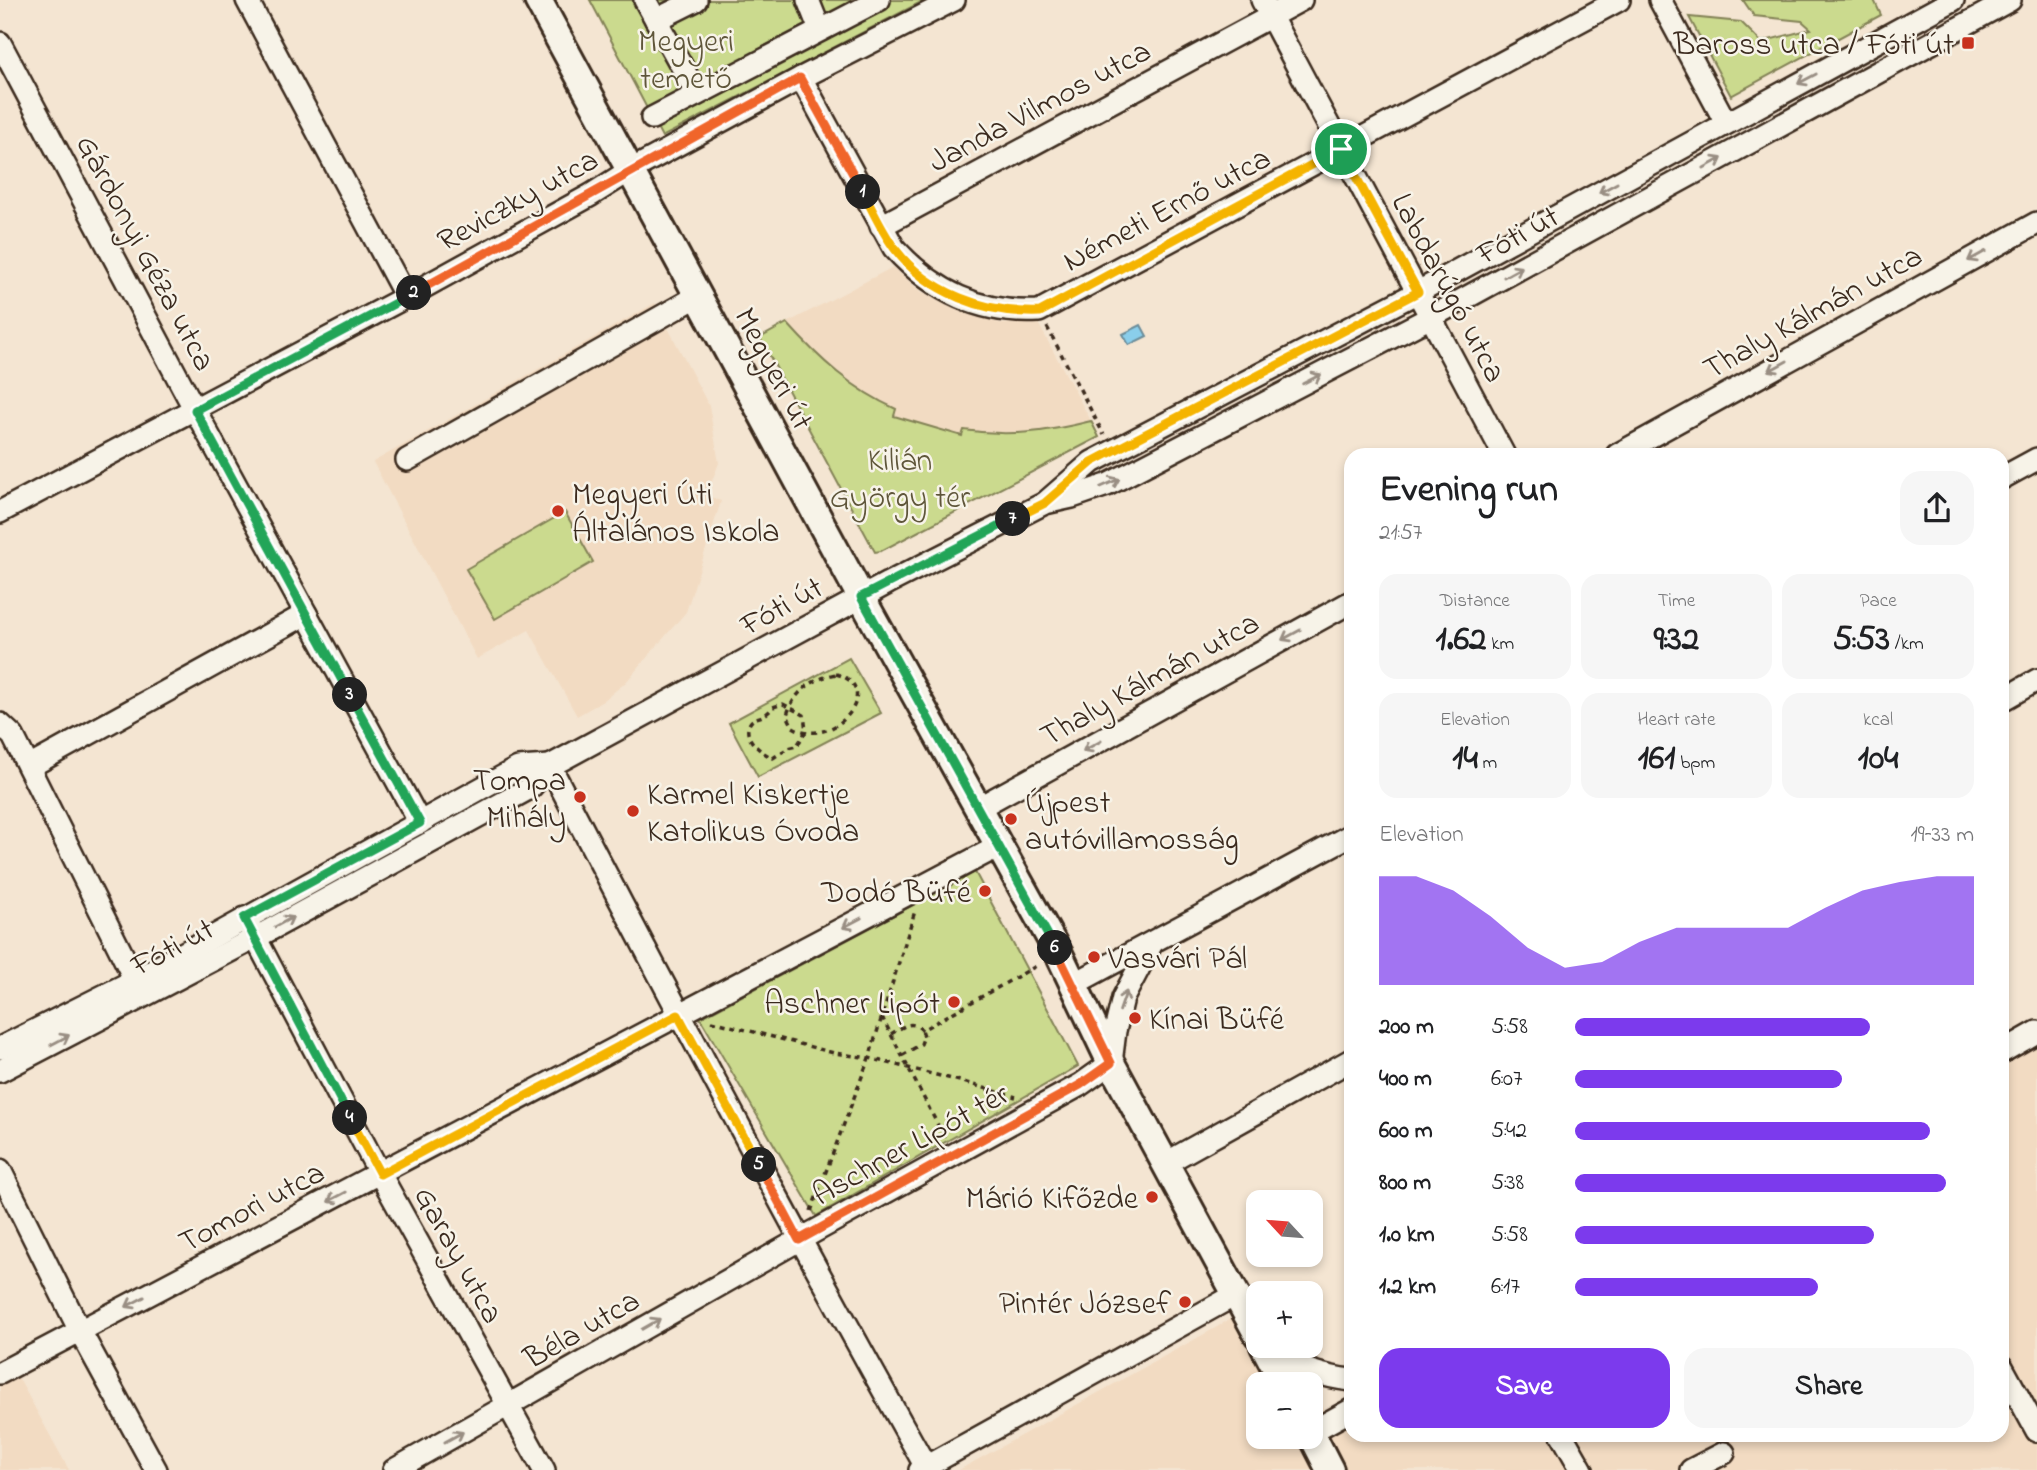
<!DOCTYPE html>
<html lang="en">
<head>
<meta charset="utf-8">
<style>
	:root { --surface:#fff; --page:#f6f6f6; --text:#202124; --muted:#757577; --accent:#7c3aed }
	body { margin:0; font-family:"Indie Flower",sans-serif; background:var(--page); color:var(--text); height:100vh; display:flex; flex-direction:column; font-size:26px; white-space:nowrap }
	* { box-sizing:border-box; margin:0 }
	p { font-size:23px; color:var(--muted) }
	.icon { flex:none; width:38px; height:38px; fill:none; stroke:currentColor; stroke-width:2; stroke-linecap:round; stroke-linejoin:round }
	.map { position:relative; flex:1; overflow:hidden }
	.panel { position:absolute; left:1344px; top:448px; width:665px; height:994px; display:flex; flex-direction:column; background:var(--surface); border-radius:21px; box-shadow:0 4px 10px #0003 }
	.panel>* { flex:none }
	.needle { width:46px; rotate:296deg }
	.buttons { position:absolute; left:1246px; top:1190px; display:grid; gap:14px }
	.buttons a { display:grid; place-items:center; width:77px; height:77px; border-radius:14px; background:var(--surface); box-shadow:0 4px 10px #0003; font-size:35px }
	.pin { position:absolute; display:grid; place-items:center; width:60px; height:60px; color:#fff; margin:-30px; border:4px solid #fff; border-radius:50%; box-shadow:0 2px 7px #0007 }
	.km { position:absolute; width:35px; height:35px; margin:-18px; border-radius:50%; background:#222; color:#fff; font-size:19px; line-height:35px; text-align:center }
	.round { display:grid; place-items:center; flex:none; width:74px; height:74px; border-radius:21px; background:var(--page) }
	.head { display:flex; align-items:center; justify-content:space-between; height:119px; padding:0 35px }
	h1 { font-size:38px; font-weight:700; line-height:52px }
	.metrics { display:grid; grid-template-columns:repeat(3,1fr); gap:10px; height:119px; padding:7px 35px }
	.metrics div { display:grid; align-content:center; border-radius:18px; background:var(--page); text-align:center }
	.metrics b { font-size:35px; font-weight:700 }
	.metrics small { font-size:19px; font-weight:400 }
	.metrics p { font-size:19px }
	.chart { height:196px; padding:14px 35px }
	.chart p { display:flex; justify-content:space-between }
	.chart svg { width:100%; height:126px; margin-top:7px; fill:var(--accent); opacity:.7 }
	.button { display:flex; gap:14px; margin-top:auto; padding:14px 35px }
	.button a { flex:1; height:80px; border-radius:21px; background:var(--accent); color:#fff; font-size:28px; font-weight:700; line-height:80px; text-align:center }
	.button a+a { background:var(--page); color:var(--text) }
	ul { padding:0 35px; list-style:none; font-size:23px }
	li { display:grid; grid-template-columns:112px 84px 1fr; align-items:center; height:52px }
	li i { height:18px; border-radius:9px; background:var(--accent) }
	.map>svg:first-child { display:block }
	.built { fill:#f2dbc2 }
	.green { fill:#cbda8e; stroke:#838256; stroke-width:2 }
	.water { fill:#8aceeb; stroke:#6a8c99; stroke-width:2 }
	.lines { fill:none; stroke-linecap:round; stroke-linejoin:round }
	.minor-casing { stroke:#3b2a1e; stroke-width:26 }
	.major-casing { stroke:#3b2a1e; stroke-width:32 }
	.path { stroke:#3b2a1e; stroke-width:3.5; stroke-dasharray:5 5; stroke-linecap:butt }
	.minor { stroke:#f7f3e8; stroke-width:21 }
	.major { stroke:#f7f3e8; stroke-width:26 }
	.oneway { stroke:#998e83 }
	.split-1-casing { stroke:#fff; stroke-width:14 }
	.split-2-casing { stroke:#fff; stroke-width:14 }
	.split-3-casing { stroke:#fff; stroke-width:14 }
	.split-4-casing { stroke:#fff; stroke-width:14 }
	.split-5-casing { stroke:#fff; stroke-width:14 }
	.split-6-casing { stroke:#fff; stroke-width:14 }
	.split-7-casing { stroke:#fff; stroke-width:14 }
	.split-8-casing { stroke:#fff; stroke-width:14 }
	.split-1 { stroke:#f5b400; stroke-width:9 }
	.split-2 { stroke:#f0652b; stroke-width:9 }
	.split-3 { stroke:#22a559; stroke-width:9 }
	.split-4 { stroke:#22a559; stroke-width:9 }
	.split-5 { stroke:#f5b400; stroke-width:9 }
	.split-6 { stroke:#f0652b; stroke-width:9 }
	.split-7 { stroke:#22a559; stroke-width:9 }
	.split-8 { stroke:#f5b400; stroke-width:9 }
	.poi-dot { fill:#c8321e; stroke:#f7f3e8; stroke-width:2.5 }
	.labels { text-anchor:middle; stroke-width:5; stroke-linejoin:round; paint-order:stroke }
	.park-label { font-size:32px; fill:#5f563a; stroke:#f7f3e8 }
	.poi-label { font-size:32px; fill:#3b2a1e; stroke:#f7f3e8; text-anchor:end }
	.street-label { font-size:32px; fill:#3b2a1e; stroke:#f7f3e8 }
</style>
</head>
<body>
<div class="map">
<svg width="2037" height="1470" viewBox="0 0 2037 1470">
	<rect width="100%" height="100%" fill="#f4e5d2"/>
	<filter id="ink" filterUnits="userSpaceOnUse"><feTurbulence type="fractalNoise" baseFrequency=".0143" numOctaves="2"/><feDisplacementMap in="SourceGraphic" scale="14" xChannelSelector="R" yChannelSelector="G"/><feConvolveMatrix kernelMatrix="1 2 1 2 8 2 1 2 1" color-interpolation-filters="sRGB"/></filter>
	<g filter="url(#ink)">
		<!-- built -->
		<g class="built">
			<path d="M893,267L921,292L958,311L1003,324L1037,321L1091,421L1036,433H984L965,430L962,437L894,416L896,409L867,394L845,379L813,352L787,323Z"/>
			<path d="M655,303L709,406L719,463L706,496L721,501L686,612L626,682L603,701L577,716L529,630L477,659L373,462Z"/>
			<path d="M2037,1041V1470H959L1217,1327L1258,1301V1346H1289L1310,1384H1258V1437H1311V1385L1333,1426L1351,1417V1435H2002V1060Z"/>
			<path d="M18,1377L69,1470H0V1386Z"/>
		</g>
		<!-- green -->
		<g class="green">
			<path d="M590,0H925L662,137Z"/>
			<path d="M1743,0H1874L1881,15L1731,96L1689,17L1741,22L1761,42L1811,29L1802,21L1754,16Z"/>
			<path d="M787,323C819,359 852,389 896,409L894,416L962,436L964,430C1008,437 1048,432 1091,421L1099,437L881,551L875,552L760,338Z"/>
			<path d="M565,512L593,562L495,619L466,569Z"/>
			<path d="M849,658L881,713L758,777L729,723Z"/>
			<path d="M975,872L1078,1066L816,1216L700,1018Z"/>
		</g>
		<!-- water -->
		<path class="water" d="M1141,325L1147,336L1129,345L1123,334Z"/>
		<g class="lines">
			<!-- minor casing -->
			<g class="minor-casing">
				<g id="minor">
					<path d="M247,0L406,297"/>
					<path d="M645,0L697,94"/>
					<path d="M808,0L820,30"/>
					<path d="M1262,0L1504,455"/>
					<path d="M1660,0L1726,123"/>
					<path d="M656,20L696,0"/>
					<path d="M0,43L195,410L420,823"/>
					<path d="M801,78L894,248C934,292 980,314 1039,311L1619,0"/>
					<path d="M652,118L879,0"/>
					<path d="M881,226L1301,0"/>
					<path d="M1617,455L2037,223"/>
					<path d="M407,460L698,296"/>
					<path d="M2002,478L2037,459"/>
					<path d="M1045,503L1092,462L1418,292L1953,0"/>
					<path d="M0,512L406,297L591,195L629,171L801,78L954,0"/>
					<path d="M2002,700L2037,680"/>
					<path d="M0,724L13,736L135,980"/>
					<path d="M550,766C672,1002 796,1235 926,1467"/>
					<path d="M29,767L306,614"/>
					<path d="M978,808L1351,602"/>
					<path d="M245,918L380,1174L544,1470"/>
					<path d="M1074,984L1351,835"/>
					<path d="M0,1048L135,980L518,768L550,766"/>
					<path d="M2002,1052L2037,1032"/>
					<path d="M0,1071L255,938L530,788L550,766L888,583L1045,503L1072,497L1107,485L1431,317L2010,0"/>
					<path d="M1166,1163L1351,1060"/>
					<path d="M0,1170L80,1331L156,1470"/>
					<path d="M1268,1355C1295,1366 1322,1377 1351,1380"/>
					<path d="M2002,1367L2037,1431"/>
					<path d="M0,1373L999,846"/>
					<path d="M1311,1432L1351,1410"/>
					<path d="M1562,1435L1582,1470"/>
					<path d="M394,1470L799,1240L1080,1085L1111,1063L1115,1031L1123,998L1152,943"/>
					<path d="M920,1470L1237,1294"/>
					<path d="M1691,1470L1724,1453"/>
				</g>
			</g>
			<!-- major casing -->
			<g class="major-casing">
				<g id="major">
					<path d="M538,0L861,597L1059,954L1111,1063L1258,1335"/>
					<path d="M1264,1346L1284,1384"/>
					<path d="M1311,1433L1330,1470"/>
				</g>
			</g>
			<!-- path -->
			<g class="path">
				<path d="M1047,327L1104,435"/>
				<path d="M836,674C886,687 834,751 793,727L787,715C794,691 813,679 836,674Z"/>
				<path d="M783,704L804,715L806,731L797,746L788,748L773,758C762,753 741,738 750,723C754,716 765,719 773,707Z"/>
				<path d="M882,1017L944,1137"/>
				<path d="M712,1021L834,1053L869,1058L956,1080L1016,1097"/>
				<path d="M891,1034C903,1027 911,1019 922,1030L1038,965"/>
				<path d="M903,1055L921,1044L924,1036L922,1030"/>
				<path d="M811,1211L869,1058L915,911"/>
			</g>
			<!-- minor -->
			<use href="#minor" class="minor"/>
			<!-- major -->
			<use href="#major" class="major"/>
		</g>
		<!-- one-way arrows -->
		<defs><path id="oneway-shaft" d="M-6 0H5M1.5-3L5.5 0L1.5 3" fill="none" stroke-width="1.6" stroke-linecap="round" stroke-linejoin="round" transform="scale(1.75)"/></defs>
		<g class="oneway">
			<use href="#oneway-shaft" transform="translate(1807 79) rotate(152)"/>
			<use href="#oneway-shaft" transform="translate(1713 163) rotate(-29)"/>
			<use href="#oneway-shaft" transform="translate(1608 188) rotate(151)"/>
			<use href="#oneway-shaft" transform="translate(1977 256) rotate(151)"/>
			<use href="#oneway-shaft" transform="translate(1513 272) rotate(-29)"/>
			<use href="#oneway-shaft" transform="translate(1778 366) rotate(151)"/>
			<use href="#oneway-shaft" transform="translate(1312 379) rotate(-27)"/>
			<use href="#oneway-shaft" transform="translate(1110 483) rotate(-24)"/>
			<use href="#oneway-shaft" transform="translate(1291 635) rotate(151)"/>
			<use href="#oneway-shaft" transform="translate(1092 746) rotate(151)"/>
			<use href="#oneway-shaft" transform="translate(284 922) rotate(-29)"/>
			<use href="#oneway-shaft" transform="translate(852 923) rotate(152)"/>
			<use href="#oneway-shaft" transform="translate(1123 1001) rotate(-71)"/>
			<use href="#oneway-shaft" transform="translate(60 1040) rotate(-28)"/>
			<use href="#oneway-shaft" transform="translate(337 1197) rotate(152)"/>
			<use href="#oneway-shaft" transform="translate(135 1302) rotate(152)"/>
			<use href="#oneway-shaft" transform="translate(651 1324) rotate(-30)"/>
			<use href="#oneway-shaft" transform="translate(454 1437) rotate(-29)"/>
		</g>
	</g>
	<g class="lines" filter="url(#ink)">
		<!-- split-1 casing -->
		<g class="split-1-casing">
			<path id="split-1" d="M863,192C873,211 882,232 895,249C928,293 986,314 1040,312L1341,149"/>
		</g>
		<!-- split-2 casing -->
		<g class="split-2-casing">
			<path id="split-2" d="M414,293C543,222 671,149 800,78L863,192"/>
		</g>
		<!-- split-3 casing -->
		<g class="split-3-casing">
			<path id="split-3" d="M350,695L195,410L414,293"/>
		</g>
		<!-- split-4 casing -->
		<g class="split-4-casing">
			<path id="split-4" d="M350,695L420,823L244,918L350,1118"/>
		</g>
		<!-- split-5 casing -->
		<g class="split-5-casing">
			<path id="split-5" d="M350,1118L380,1174L678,1015L759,1165"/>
		</g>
		<!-- split-6 casing -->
		<g class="split-6-casing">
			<path id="split-6" d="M759,1165L799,1240L1080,1085L1111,1063L1055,948"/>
		</g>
		<!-- split-7 casing -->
		<g class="split-7-casing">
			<path id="split-7" d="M1013,519L861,597L1055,948"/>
		</g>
		<!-- split-8 casing -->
		<g class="split-8-casing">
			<path id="split-8" d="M1013,519L1045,503L1092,462L1418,292L1341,149"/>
		</g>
		<!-- split-1 -->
		<use href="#split-1" class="split-1"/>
		<!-- split-2 -->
		<use href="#split-2" class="split-2"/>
		<!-- split-3 -->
		<use href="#split-3" class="split-3"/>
		<!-- split-4 -->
		<use href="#split-4" class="split-4"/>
		<!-- split-5 -->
		<use href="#split-5" class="split-5"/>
		<!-- split-6 -->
		<use href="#split-6" class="split-6"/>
		<!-- split-7 -->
		<use href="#split-7" class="split-7"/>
		<!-- split-8 -->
		<use href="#split-8" class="split-8"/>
	</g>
	<!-- markers -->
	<g class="poi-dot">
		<rect x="1961" y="36" width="14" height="14" rx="3.5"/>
		<circle cx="558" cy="511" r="7"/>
		<circle cx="580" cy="797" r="7"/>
		<circle cx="633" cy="811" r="7"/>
		<circle cx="1011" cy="819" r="7"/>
		<circle cx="985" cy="891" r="7"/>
		<circle cx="1094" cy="957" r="7"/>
		<circle cx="954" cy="1002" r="7"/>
		<circle cx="1135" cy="1018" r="7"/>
		<circle cx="1152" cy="1197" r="7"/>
		<circle cx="1185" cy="1302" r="7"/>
	</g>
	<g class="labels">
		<!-- park labels -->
		<g class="park-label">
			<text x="686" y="51">Megyeri<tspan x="686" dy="37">temető</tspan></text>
			<text x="900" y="470">Kilián<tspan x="900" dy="37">György tér</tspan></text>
		</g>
		<!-- poi labels -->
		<g class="poi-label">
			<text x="1954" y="54">Baross utca / Fóti út</text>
			<text x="572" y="504" text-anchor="start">Megyeri Úti<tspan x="572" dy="37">Általános Iskola</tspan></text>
			<text x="566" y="790">Tompa<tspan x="566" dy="37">Mihály</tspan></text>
			<text x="647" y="804" text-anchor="start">Karmel Kiskertje<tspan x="647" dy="37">Katolikus Óvoda</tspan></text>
			<text x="1025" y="812" text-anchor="start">Újpest<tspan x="1025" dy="37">autóvillamosság</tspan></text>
			<text x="971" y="902">Dodó Büfé</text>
			<text x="1108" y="968" text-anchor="start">Vasvári Pál</text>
			<text x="940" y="1013">Aschner Lipót</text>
			<text x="1149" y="1029" text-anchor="start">Kínai Büfé</text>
			<text x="1138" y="1208">Márió Kifőzde</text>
			<text x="1171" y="1313">Pintér József</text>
		</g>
		<!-- street labels -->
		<g class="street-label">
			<text transform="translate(1039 105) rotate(-28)" y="11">Janda Vilmos utca</text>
			<text transform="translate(517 199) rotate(-29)" y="11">Reviczky utca</text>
			<text transform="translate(1166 208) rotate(-28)" y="11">Németi Ernő utca</text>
			<text transform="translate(1517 234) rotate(-29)" y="11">Fóti út</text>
			<text transform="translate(147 252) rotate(62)" y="11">Gárdonyi Géza utca</text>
			<text transform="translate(1450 287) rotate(62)" y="11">Labdarúgó utca</text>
			<text transform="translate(1812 311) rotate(-29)" y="11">Thaly Kálmán utca</text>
			<text transform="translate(775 368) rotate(62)" y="11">Megyeri út</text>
			<text transform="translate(781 605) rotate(-29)" y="11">Fóti út</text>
			<text transform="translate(1149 678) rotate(-29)" y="11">Thaly Kálmán utca</text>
			<text transform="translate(172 946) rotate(-28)" y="11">Fóti út</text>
			<text transform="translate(910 1143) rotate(-29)" y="11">Aschner Lipót tér</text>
			<text transform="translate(251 1206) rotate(-28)" y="11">Tomori utca</text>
			<text transform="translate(460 1254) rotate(61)" y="11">Garay utca</text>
			<text transform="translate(581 1328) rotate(-30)" y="11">Béla utca</text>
		</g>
	</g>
</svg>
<div class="buttons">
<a><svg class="needle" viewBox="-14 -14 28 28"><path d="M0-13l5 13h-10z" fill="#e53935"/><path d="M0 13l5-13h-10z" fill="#757577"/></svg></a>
<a>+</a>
<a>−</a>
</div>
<div class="pin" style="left:1341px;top:149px;background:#1e9e55"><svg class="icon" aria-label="arrive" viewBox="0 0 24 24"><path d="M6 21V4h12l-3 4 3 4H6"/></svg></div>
<b class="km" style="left:863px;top:192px">1</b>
<b class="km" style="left:414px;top:293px">2</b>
<b class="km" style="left:350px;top:695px">3</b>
<b class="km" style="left:350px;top:1118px">4</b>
<b class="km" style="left:759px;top:1165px">5</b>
<b class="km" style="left:1055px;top:948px">6</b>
<b class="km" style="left:1013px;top:519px">7</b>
<section class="panel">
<div class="head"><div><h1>Evening run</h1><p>21:57</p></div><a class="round"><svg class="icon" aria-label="share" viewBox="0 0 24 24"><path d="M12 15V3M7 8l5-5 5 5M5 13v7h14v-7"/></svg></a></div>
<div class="metrics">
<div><p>Distance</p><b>1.62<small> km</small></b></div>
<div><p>Time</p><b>9:32</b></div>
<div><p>Pace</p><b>5:53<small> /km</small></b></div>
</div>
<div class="metrics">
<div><p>Elevation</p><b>14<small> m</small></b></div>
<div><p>Heart rate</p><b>161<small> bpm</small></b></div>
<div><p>kcal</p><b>104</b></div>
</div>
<div class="chart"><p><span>Elevation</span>19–33 m</p>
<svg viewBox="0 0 160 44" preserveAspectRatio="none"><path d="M0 44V6L10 6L20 11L30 20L40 31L50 38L60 36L70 29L80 24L90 24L100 24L110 24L120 17L130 11L140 8L150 6L160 6V44z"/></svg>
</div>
<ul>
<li><b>200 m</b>5:58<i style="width:74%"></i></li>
<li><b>400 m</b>6:07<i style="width:67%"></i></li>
<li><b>600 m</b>5:42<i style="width:89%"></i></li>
<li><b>800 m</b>5:38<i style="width:93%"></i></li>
<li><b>1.0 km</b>5:58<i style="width:75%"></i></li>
<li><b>1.2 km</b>6:17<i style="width:61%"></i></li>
</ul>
<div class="button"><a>Save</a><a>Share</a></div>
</section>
</div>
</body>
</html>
